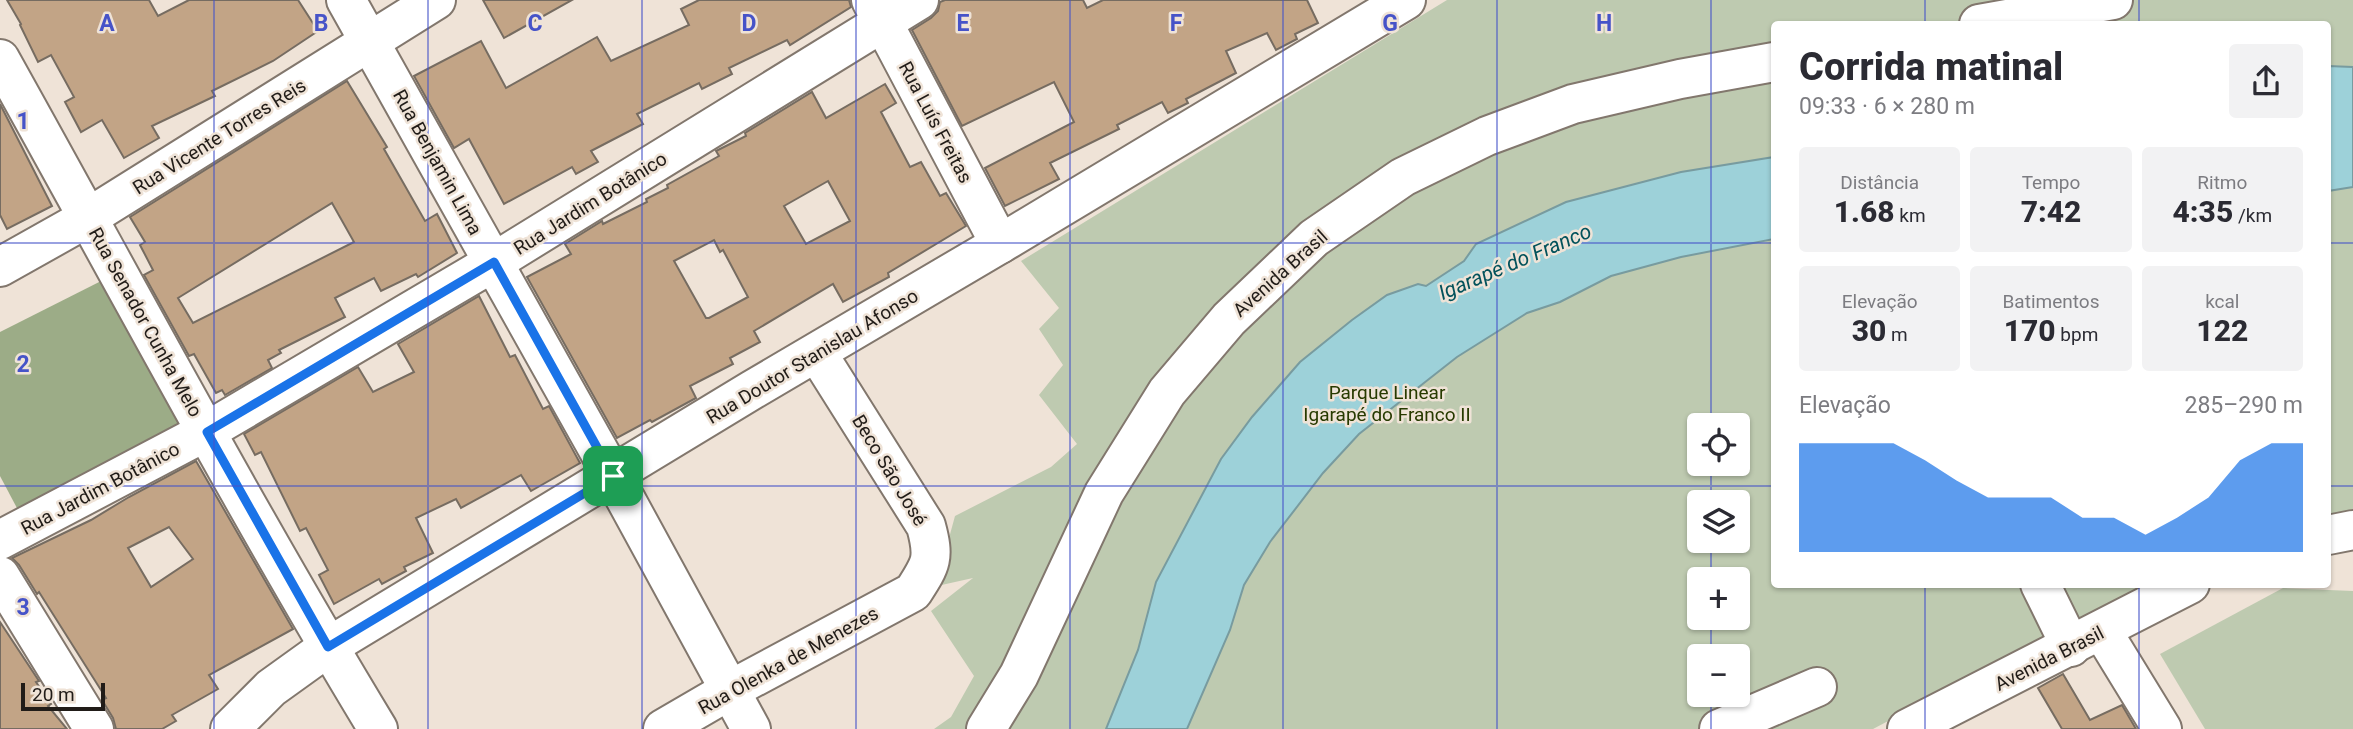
<!DOCTYPE html>
<html lang="pt">
<head>
<meta charset="utf-8">
<style>
	:root { --surface:#fff; --page:#f2f2f3; --text:#2b2b33; --muted:#7c7c81; --accent:#1a73e8 }
	body { margin:0; font-family:Roboto,sans-serif; background:var(--page); color:var(--text); height:100vh; display:flex; flex-direction:column; font-size:26px; white-space:nowrap }
	* { box-sizing:border-box; margin:0 }
	p { font-size:23px; color:var(--muted) }
	.icon { flex:none; width:38px; height:38px; fill:none; stroke:currentColor; stroke-width:2; stroke-linecap:round; stroke-linejoin:round }
	.map { position:relative; flex:1; overflow:hidden }
	.side { position:absolute; left:1771px; top:21px; width:560px; height:567px; display:flex; flex-direction:column; background:var(--surface); border-radius:7px; box-shadow:0 2px 5px #0004 }
	.side>* { flex:none }
	.controls { position:absolute; left:1687px; top:413px; display:grid; gap:14px }
	.controls a { display:grid; place-items:center; width:63px; height:63px; border-radius:7px; background:var(--surface); box-shadow:0 2px 5px #0004; font-size:35px }
	.scale { position:absolute; left:21px; bottom:18px; width:84px; box-sizing:border-box; padding-left:7px; border:4px solid #211c18; border-top:0; font-size:19px; line-height:24px; white-space:nowrap; color:#211c18; -webkit-text-stroke:5px #efe3d7; paint-order:stroke }
	.pin { position:absolute; display:grid; place-items:center; width:60px; height:60px; color:#fff; margin:-30px; border-radius:14px; box-shadow:0 4px 10px #0006 }
	.round { display:grid; place-items:center; flex:none; width:74px; height:74px; border-radius:7px; background:var(--page) }
	.overview { display:flex; align-items:center; justify-content:space-between; height:119px; padding:0 28px }
	h1 { font-size:38px; font-weight:800; line-height:52px }
	.figures { display:grid; grid-template-columns:repeat(3,1fr); gap:10px; height:119px; padding:7px 28px }
	.figures div { display:grid; align-content:center; border-radius:7px; background:var(--page); text-align:center }
	.figures b { font-size:30px; font-weight:800 }
	.figures small { font-size:19px; font-weight:400 }
	.figures p { font-size:19px }
	.chart { height:196px; padding:14px 28px }
	.chart p { display:flex; justify-content:space-between }
	.chart svg { width:100%; height:126px; margin-top:7px; fill:var(--accent); opacity:.7 }
	.map>svg:first-child { display:block }
	.green { fill:#becab0; fill-rule:evenodd }
	.forest { fill:#9cac87 }
	.water { fill:#9dd1d9; stroke:#789b9f; stroke-width:2 }
	.building { fill:#c2a486; stroke:#766c61; stroke-width:2; fill-rule:evenodd }
	.lines { fill:none; stroke-linecap:round; stroke-linejoin:round }
	.minor-casing { stroke:#82776d; stroke-width:42 }
	.highway-casing { stroke:#82776d; stroke-width:42 }
	.minor { stroke:#fff; stroke-width:38 }
	.highway { stroke:#fff; stroke-width:38 }
	.route-casing { stroke:#fff; stroke-width:14 }
	.route { stroke:#1a73e8; stroke-width:9 }
	.grid { fill:none; stroke:#4653c8; stroke-width:2; stroke-opacity:0.55 }
	.labels { text-anchor:middle; stroke-width:5; stroke-linejoin:round; paint-order:stroke }
	.street-label { font-size:19px; fill:#211c18; stroke:#efe3d7 }
	.park-label { font-size:19px; fill:#273a00; stroke:#efe3d7 }
	.water-label { font-size:21px; font-style:italic; fill:#03525b; stroke:#efe3d7 }
	.grid-label { font-size:23px; text-anchor:middle; font-weight:bold; fill:#4653c8; stroke:#efe3d7; stroke-width:5; stroke-linejoin:round; paint-order:stroke }
</style>
</head>
<body>
<div class="map">
<svg width="2353" height="729" viewBox="0 0 2353 729">
	<rect width="100%" height="100%" fill="#efe3d7"/>
	<!-- green -->
	<g class="green">
		<path d="M1447,0H2353V509L2328,516V24H1774V584L2152,585L2100,609L1873,729H934L951,717L974,676L931,611L973,578L937,586L948,569L946,549L955,516L1051,467L1077,444L1039,395L1063,365L1039,329L1059,308L1021,261ZM1699,425H1738V464H1699ZM1699,502H1738V541H1699ZM1699,579H1738V618H1699ZM1699,656H1738V695H1699Z"/>
		<path d="M2283,588L2353,591V729H2205L2160,654Z"/>
	</g>
	<!-- forest -->
	<path class="forest" d="M117,273L182,424L18,510L0,476V332Z"/>
	<!-- water -->
	<g class="water">
		<path d="M2328,66L2353,67V187L2328,191Z"/>
		<path d="M1774,157V239L1681,257L1611,276L1560,302L1527,313L1457,357L1359,434L1323,473L1270,542L1244,585L1230,630L1187,729H1106L1138,650L1156,582L1221,459L1252,417L1300,362L1352,320L1387,295L1418,284L1426,286L1464,261L1476,244L1566,202L1681,172Z"/>
	</g>
	<!-- building -->
	<g class="building">
		<path d="M7,0H149L158,16L189,0H298L318,31L273,61L212,91L215,96L152,126L159,138L124,158L102,120L81,132L65,102L74,97L51,55L38,62L20,25L21,24Z"/>
		<path d="M483,0H572L504,38Z"/>
		<path d="M699,0H849L851,7L790,45L787,40L729,68L732,74L702,89L699,83L637,114L643,124L591,151L598,162L576,174L572,167L504,204L469,139L454,148L414,76L481,41L506,88L597,37L611,61L689,25L681,9Z"/>
		<path d="M945,0H1083L1087,8L1103,0H1307L1318,23L1295,34L1297,39L1276,50L1267,33L1226,51L1236,73L1186,99L1188,103L1168,113L1162,102L1117,125L1119,129L1050,163L1059,179L1005,206L985,168L1074,122L1054,82L962,126L912,30L931,18L938,11L940,2Z"/>
		<path d="M347,81L387,147L384,149L425,221L437,214L457,253L418,277L416,274L381,291L374,278L335,298L345,317L279,350L281,353L268,360L272,368L225,395L222,390L216,393L194,354L189,356L144,275L153,270L140,245L145,242L130,217ZM332,203L354,242L193,323L178,298Z"/>
		<path d="M885,84L896,103L881,112L910,167L921,162L940,196L946,193L966,226L888,273L889,277L843,302L833,284L754,331L760,342L730,358L733,364L690,386L696,398L652,422L650,420L617,438L527,277L571,254L565,244L602,221L603,224L647,202L646,199L668,188L667,185L719,156L716,151L746,136L745,133L812,92L826,118ZM828,181L850,221L806,244L784,206ZM714,240L720,252L723,250L748,297L709,318H706L674,261Z"/>
		<path d="M0,104L52,206L7,229L0,215Z"/>
		<path d="M479,296L510,357L515,355L543,409L549,406L580,463L531,491L521,475L461,508L456,499L416,518L433,553L404,567L406,571L382,584L379,579L334,604L319,575L328,570L306,528L300,531L261,452L255,455L244,434L358,367L373,392L414,372L398,344Z"/>
		<path d="M196,461L293,629L209,675L218,689L172,715L176,721L162,729H116L113,718L102,700L106,698L39,592L37,594L19,565L12,558L91,520L129,497ZM169,527L193,559L151,587L128,548Z"/>
		<path d="M0,622L39,681L36,682L51,704L48,706L67,729H0Z"/>
		<path d="M2063,674L2090,720L2122,705L2136,729H2062L2038,688Z"/>
	</g>
	<g class="lines">
		<!-- minor casing -->
		<g class="minor-casing">
			<g id="minor">
				<path d="M346,0L613,476L751,729"/>
				<path d="M871,0L1000,244"/>
				<path d="M0,59C125,283 245,510 378,729"/>
				<path d="M0,267L89,217L436,0"/>
				<path d="M0,540L207,431L494,262L919,0"/>
				<path d="M0,576L94,729"/>
				<path d="M2040,584L2071,647"/>
				<path d="M2102,631L2162,729"/>
				<path d="M230,729L271,688L328,647L752,390L1000,244L1406,0"/>
				<path d="M663,729L730,690L913,592C931,564 935,559 926,526L817,353"/>
				<path d="M1719,729L1817,687"/>
			</g>
		</g>
		<!-- highway casing -->
		<g class="highway-casing">
			<g id="highway">
				<path d="M1979,24L2113,0"/>
				<path d="M2328,535L2353,530"/>
				<path d="M986,729L1019,675L1104,493L1167,392L1229,319L1314,238L1403,177L1487,136L1573,104L1680,79L1774,62"/>
				<path d="M1907,729L2190,584"/>
			</g>
		</g>
		<!-- minor -->
		<use href="#minor" class="minor"/>
		<!-- highway -->
		<use href="#highway" class="highway"/>
	</g>
	<g class="lines">
		<!-- route casing -->
		<g class="route-casing">
			<path id="route" d="M494,262L613,476L328,647L207,432Z"/>
		</g>
		<!-- route -->
		<use href="#route" class="route"/>
	</g>
	<!-- grid -->
	<path class="grid" d="M214,0V729M428,0V729M642,0V729M856,0V729M1070,0V729M1283,0V729M1497,0V729M1711,0V425M1925,0V24M2139,0V24M0,243H1774M2328,243H2353M1711,464V502M0,486H1774M2328,486H2353M1711,541V579M1925,584V729M2139,584V729M1711,618V656M1711,695V729"/>
	<g class="labels">
		<!-- street labels -->
		<g class="street-label">
			<text transform="translate(936 122) rotate(62)" y="7">Rua Luís Freitas</text>
			<text transform="translate(219 136) rotate(-32)" y="7">Rua Vicente Torres Reis</text>
			<text transform="translate(438 162) rotate(61)" y="7">Rua Benjamin Lima</text>
			<text transform="translate(590 203) rotate(-32)" y="7">Rua Jardim Botânico</text>
			<text transform="translate(1280 273) rotate(-42)" y="7">Avenida Brasil</text>
			<text transform="translate(146 322) rotate(61)" y="7">Rua Senador Cunha Melo</text>
			<text transform="translate(812 356) rotate(-31)" y="7">Rua Doutor Stanislau Afonso</text>
			<text transform="translate(890 470) rotate(59)" y="7">Beco São José</text>
			<text transform="translate(100 488) rotate(-28)" y="7">Rua Jardim Botânico</text>
			<text transform="translate(2049 658) rotate(-27)" y="7">Avenida Brasil</text>
			<text transform="translate(788 660) rotate(-29)" y="7">Rua Olenka de Menezes</text>
		</g>
		<!-- park labels -->
		<g class="park-label">
			<text x="1387" y="399">Parque Linear<tspan x="1387" dy="22">Igarapé do Franco II</tspan></text>
		</g>
		<!-- water labels -->
		<g class="water-label">
			<text transform="translate(1515 262) rotate(-23)" y="7">Igarapé do Franco</text>
		</g>
	</g>
	<g class="grid-label">
		<text x="107" y="31">A</text>
		<text x="321" y="31">B</text>
		<text x="535" y="31">C</text>
		<text x="749" y="31">D</text>
		<text x="963" y="31">E</text>
		<text x="1176" y="31">F</text>
		<text x="1390" y="31">G</text>
		<text x="1604" y="31">H</text>
		<text x="23" y="129">1</text>
		<text x="23" y="372">2</text>
		<text x="23" y="615">3</text>
	</g>
</svg>
<div class="controls">
<a><svg class="icon" aria-label="locate" viewBox="0 0 24 24"><circle cx="12" cy="12" r="6"/><path d="M12 2v4M12 18v4M2 12h4M18 12h4"/></svg></a>
<a><svg class="icon" aria-label="layers" viewBox="0 0 24 24"><path d="M12 4l9 5-9 5-9-5zM3 14l9 5 9-5"/></svg></a>
<a>+</a>
<a>−</a>
</div>
<div class="scale">20 m</div>
<div class="pin" style="left:613px;top:476px;background:#1e9e55"><svg class="icon" aria-label="arrive" viewBox="0 0 24 24"><path d="M6 21V4h12l-3 4 3 4H6"/></svg></div>
<section class="side">
<div class="overview"><div><h1>Corrida matinal</h1><p>09:33 · 6 × 280 m</p></div><a class="round"><svg class="icon" aria-label="share" viewBox="0 0 24 24"><path d="M12 15V3M7 8l5-5 5 5M5 13v7h14v-7"/></svg></a></div>
<div class="figures">
<div><p>Distância</p><b>1.68<small> km</small></b></div>
<div><p>Tempo</p><b>7:42</b></div>
<div><p>Ritmo</p><b>4:35<small> /km</small></b></div>
</div>
<div class="figures">
<div><p>Elevação</p><b>30<small> m</small></b></div>
<div><p>Batimentos</p><b>170<small> bpm</small></b></div>
<div><p>kcal</p><b>122</b></div>
</div>
<div class="chart"><p><span>Elevação</span>285–290 m</p>
<svg viewBox="0 0 160 44" preserveAspectRatio="none"><path d="M0 44V6L10 6L20 6L30 6L40 12L50 19L60 25L70 25L80 25L90 32L100 32L110 38L120 32L130 25L140 12L150 6L160 6V44z"/></svg>
</div>
</section>
</div>
</body>
</html>
